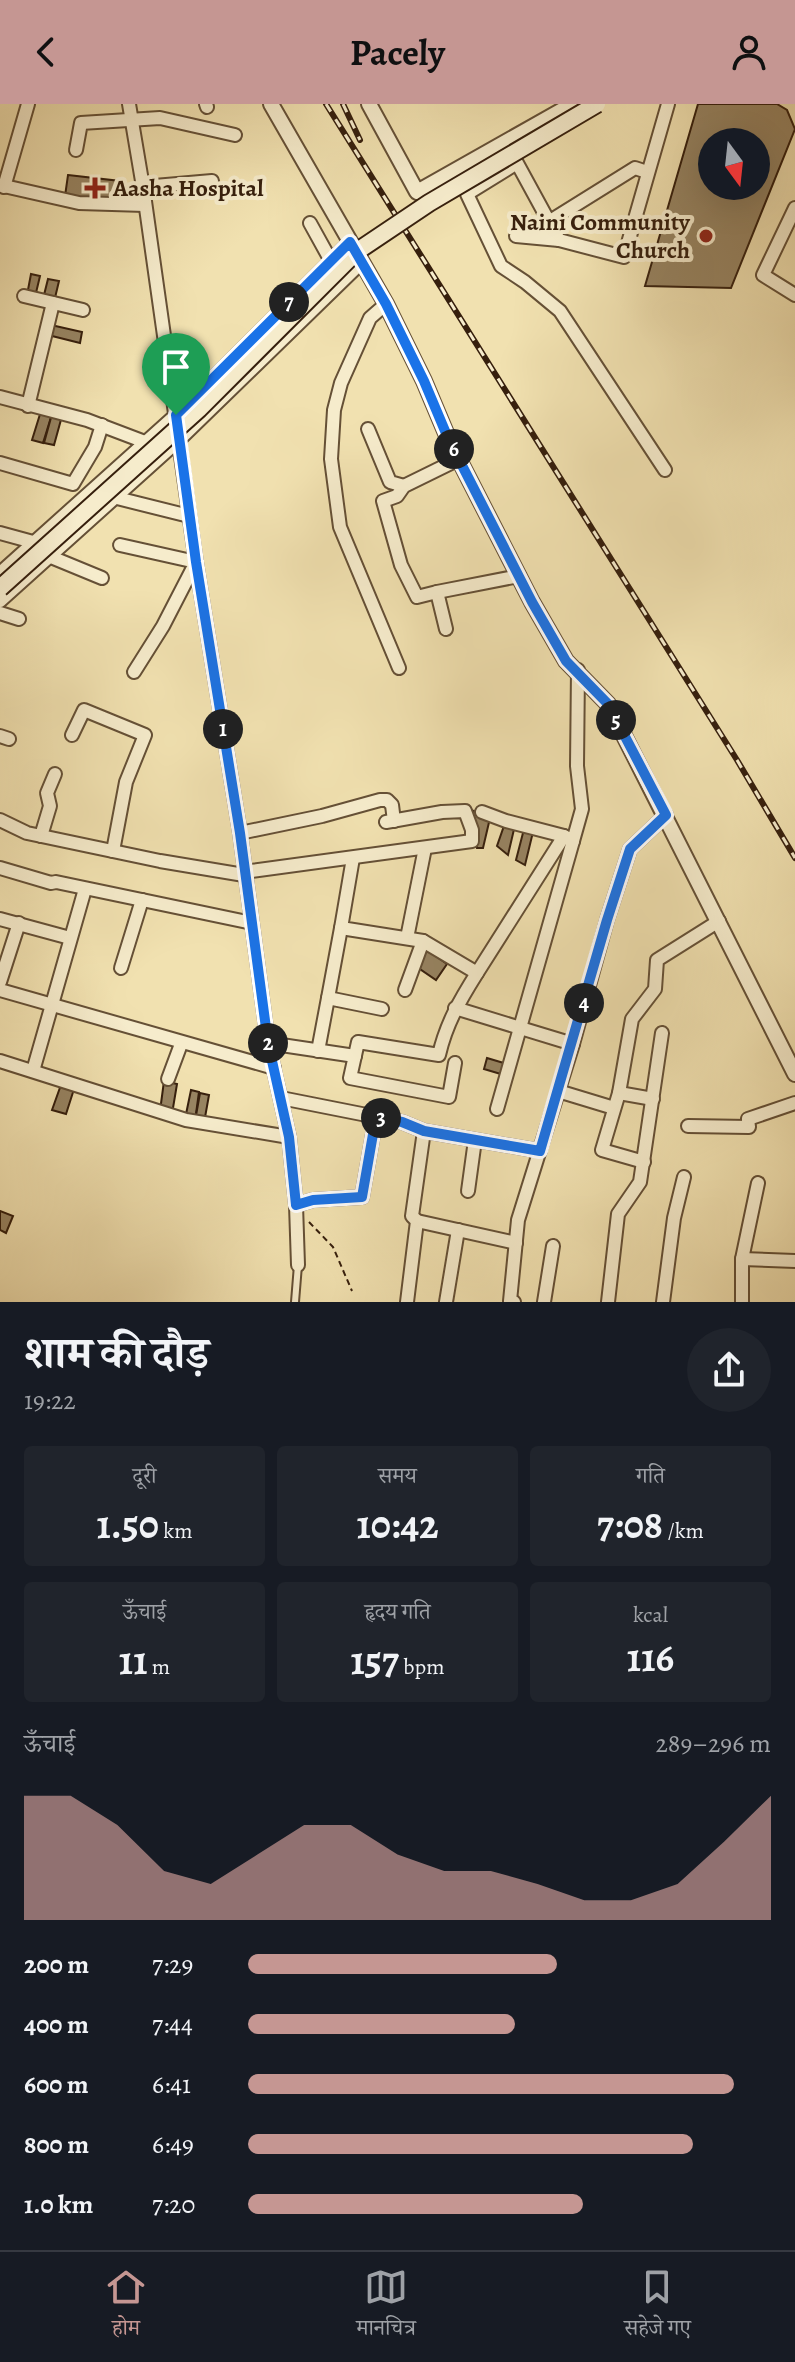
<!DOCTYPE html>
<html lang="hi">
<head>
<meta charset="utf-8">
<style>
	:root { --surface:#171b24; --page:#20242c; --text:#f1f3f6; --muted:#9ea1a6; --line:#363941; --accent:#c59692 }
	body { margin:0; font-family:Alegreya,"Noto Serif Devanagari",serif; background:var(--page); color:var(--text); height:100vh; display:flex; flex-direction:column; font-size:30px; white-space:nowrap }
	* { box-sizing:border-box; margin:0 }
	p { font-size:26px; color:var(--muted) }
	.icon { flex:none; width:44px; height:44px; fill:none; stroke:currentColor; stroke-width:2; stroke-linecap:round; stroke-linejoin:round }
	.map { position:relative; height:1198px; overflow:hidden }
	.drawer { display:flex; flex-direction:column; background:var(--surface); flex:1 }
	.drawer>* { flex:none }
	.needle { width:52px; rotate:165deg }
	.fabs { position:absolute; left:698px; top:24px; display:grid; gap:16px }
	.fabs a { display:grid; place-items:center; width:72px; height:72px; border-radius:50%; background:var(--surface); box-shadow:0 8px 32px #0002; font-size:40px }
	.pin { position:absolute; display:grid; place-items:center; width:68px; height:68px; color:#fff; margin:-82px -34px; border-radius:50% 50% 50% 0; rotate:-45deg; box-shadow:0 0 8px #0007 }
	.pin .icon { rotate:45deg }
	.km { position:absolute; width:40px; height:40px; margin:-20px; border-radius:50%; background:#222; color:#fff; font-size:22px; line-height:40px; text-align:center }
	.round { display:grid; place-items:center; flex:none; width:84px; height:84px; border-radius:42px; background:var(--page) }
	.headline { display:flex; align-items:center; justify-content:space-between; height:136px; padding:0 24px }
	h1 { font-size:44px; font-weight:700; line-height:60px }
	.figures { display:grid; grid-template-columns:repeat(3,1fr); gap:12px; height:136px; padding:8px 24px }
	.figures div { display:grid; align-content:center; border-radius:8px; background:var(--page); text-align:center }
	.figures b { font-size:40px; font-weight:700 }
	.figures small { font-size:22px; font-weight:400 }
	.figures p { font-size:22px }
	.chart { height:224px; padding:16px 24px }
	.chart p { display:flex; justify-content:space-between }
	.chart svg { width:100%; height:144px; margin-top:8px; fill:var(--accent); opacity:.7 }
	ul { padding:0 24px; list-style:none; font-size:26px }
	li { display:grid; grid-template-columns:128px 96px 1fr; align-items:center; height:60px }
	li i { height:20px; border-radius:10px; background:var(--accent) }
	header { display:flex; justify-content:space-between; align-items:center; height:104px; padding:0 24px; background:var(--accent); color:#111; font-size:36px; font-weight:700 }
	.tab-bar { display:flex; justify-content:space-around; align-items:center; height:112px; border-top:2px solid var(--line); background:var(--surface); font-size:22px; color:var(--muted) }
	.tab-bar a { display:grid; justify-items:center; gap:4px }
	.tab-bar .current { color:var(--accent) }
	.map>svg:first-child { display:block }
	.building { fill:#978462; stroke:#361f0d; stroke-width:2; fill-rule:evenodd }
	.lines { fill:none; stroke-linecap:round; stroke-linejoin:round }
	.service-casing { stroke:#655036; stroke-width:10 }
	.minor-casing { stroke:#655036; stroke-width:16 }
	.tertiary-casing { stroke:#655036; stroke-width:18 }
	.path { stroke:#361f0d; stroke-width:2; stroke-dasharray:6 4; stroke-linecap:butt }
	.service { stroke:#f6eccc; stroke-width:6 }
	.minor { stroke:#f6eccc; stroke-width:12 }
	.tertiary { stroke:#f6eccc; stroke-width:14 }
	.rail-casing { stroke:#361f0d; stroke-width:6 }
	.rail { stroke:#f6eccc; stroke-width:3; stroke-dasharray:9; stroke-linecap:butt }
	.secondary-bridge-casing { stroke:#361f0d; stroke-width:20; stroke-linecap:butt }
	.secondary-bridge { stroke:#f6eccc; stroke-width:16 }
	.route-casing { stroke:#fff; stroke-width:16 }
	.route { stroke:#1a73e8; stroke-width:10 }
	.poi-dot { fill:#8f2418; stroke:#f6eccc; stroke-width:3 }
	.labels { text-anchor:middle; stroke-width:8; stroke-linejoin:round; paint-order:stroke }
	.poi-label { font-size:24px; font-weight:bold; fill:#361f0d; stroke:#f6eccc; text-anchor:start }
</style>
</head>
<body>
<header><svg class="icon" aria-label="back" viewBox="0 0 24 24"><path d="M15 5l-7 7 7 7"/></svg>Pacely<svg class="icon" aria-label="person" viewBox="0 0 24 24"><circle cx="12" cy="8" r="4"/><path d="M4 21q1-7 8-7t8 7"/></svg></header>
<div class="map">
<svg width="795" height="1198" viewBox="0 0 795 1198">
	<rect width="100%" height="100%" fill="#f1e1b0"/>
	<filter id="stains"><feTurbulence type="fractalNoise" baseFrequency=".0025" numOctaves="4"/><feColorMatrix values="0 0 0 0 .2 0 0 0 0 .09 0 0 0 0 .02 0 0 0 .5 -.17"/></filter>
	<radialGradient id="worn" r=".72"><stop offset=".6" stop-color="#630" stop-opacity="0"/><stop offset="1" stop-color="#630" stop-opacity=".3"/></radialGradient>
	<!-- building -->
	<g class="building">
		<path d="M698,0H777L787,6L795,25L731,184L645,182ZM712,38H756V82H712Z"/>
		<path d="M68,71L120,77L118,97L65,92Z"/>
		<path d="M31,170L40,172L35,193L27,191Z"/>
		<path d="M48,175L59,177L54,198L43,195Z"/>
		<path d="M51,221L82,228L80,239L48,231Z"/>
		<path d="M41,307L52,310L43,339L32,336Z"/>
		<path d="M52,310L62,312L54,341L44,339Z"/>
		<path d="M469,705L490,714L483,744H477Z"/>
		<path d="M505,719L515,721L508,751L497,742Z"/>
		<path d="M524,725L533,728L525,761L516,756Z"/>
		<path d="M423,843L447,860L436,876L417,863Z"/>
		<path d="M487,954L507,960L504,971L484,965Z"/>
		<path d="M164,977L177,980L172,1010L160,1007Z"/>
		<path d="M62,978L75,982L66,1010L52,1006Z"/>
		<path d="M191,986L199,988L195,1017L185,1015Z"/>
		<path d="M200,989L209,991L204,1019L195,1017Z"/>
		<path d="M0,1107L13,1112L6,1129L0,1126Z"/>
	</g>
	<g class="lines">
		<!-- service casing -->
		<g class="service-casing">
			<path id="service" d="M295,1198L298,1161"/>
		</g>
		<!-- minor casing -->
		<g class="minor-casing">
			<g id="minor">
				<path d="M129,0L143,83L196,458L240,729L268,939L289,1033L296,1101L298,1161"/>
				<path d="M206,0L207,3"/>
				<path d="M76,46L81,19L160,14L235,31"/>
				<path d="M0,81L79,99L145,101"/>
				<path d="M4,83L28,0"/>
				<path d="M143,83L212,77"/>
				<path d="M795,104L763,171L795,191"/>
				<path d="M550,117L635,64L647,68"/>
				<path d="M310,119L331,157"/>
				<path d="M516,132L559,136L624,153L668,0"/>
				<path d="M559,136L517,59L467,90L501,162L525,178L560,207L665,366"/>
				<path d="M24,192L83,206"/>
				<path d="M386,200L370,214L341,279L334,306L331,355L340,423L399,564"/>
				<path d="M0,293L87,316L145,338"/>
				<path d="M28,302L53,199"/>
				<path d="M368,325L390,378L404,382"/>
				<path d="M0,359L73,380L95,343L102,321"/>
				<path d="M117,394L189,412"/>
				<path d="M0,429L33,438"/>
				<path d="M120,441L196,458L163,522L134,568"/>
				<path d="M51,453L102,474"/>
				<path d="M0,469L176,311L350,138"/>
				<path d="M437,488L519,472"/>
				<path d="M0,497L179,336L362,158"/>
				<path d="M0,509L19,515"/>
				<path d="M446,525L437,488L417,493L401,461L383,397L397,392L404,382L459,355"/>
				<path d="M72,631L84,606L145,631L126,678L113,747"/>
				<path d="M0,632L9,635"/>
				<path d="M482,708L506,717L564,732"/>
				<path d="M0,716L27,729L160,757L244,771"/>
				<path d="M240,729L322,712L380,696H387L392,701L394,717"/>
				<path d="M41,732L50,702L47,689L55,670"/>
				<path d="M353,754L341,824L423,837L477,869L564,732L573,737L582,705L577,662L578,566"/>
				<path d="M0,764L51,779L56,778L252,819"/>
				<path d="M244,768L472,737V726L465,707L442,708L386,718"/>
				<path d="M0,815L70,834"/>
				<path d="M407,834L425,744"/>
				<path d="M121,864L142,796"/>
				<path d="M0,878L19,819"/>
				<path d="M0,886L274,964"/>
				<path d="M405,886L423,837"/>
				<path d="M328,894L341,824"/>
				<path d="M455,904L573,940"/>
				<path d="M268,939L355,952"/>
				<path d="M318,947L328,894L382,905"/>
				<path d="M0,957L186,1016L289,1033"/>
				<path d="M455,959L449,993L350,974L358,938L439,951C446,920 460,896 477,869"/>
				<path d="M33,967L85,785"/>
				<path d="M168,975L181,940"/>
				<path d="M558,987L614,1004"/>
				<path d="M619,989L653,995"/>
				<path d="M281,994L402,1018L424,1027L540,1047"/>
				<path d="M497,1005L573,737"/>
				<path d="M688,1022L749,1023L748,1015L795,999"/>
				<path d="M644,1058L602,1046L619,989L632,915L655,885L657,856L719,817"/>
				<path d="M468,1087L475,1036"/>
				<path d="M296,1101L313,1096L362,1093L376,1013"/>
				<path d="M417,1117L516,1139"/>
				<path d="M742,1155L795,1157"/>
				<path d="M407,1198L417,1117L412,1112L424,1027"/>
				<path d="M446,1198L458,1126"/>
				<path d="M514,1198L510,1197L518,1116L573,940L607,816L630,745L666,711"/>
				<path d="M544,1198L553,1142"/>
				<path d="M608,1198L618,1110L640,1078L662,929"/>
				<path d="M663,1198L674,1114L684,1073"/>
				<path d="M742,1198V1155L758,1079"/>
			</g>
		</g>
		<!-- tertiary casing -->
		<g class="tertiary-casing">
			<g id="tertiary">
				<path d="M271,0L386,200L424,277L448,334L532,498L566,557L608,600L795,970"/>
				<path d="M369,0L417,88L573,0"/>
			</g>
		</g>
		<!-- path -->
		<path class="path" d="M309,1118L333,1143L352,1187"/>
		<!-- service -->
		<use href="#service" class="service"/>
		<!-- minor -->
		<use href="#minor" class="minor"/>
		<!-- tertiary -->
		<use href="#tertiary" class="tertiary"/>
		<!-- rail casing -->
		<g class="rail-casing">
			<g id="rail">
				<path d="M326,0L737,656L795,754"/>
				<path d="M343,0L360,36"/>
			</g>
		</g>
		<!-- rail -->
		<use href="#rail" class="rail"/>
		<!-- secondary-bridge casing -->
		<g class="secondary-bridge-casing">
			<path id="secondary-bridge" d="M0,484L199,305L356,148L429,99L597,0"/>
		</g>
		<!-- secondary-bridge -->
		<use href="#secondary-bridge" class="secondary-bridge"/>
	</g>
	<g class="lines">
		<!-- route casing -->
		<g class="route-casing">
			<path id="route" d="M350,138L386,200L424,277L448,334L532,498L566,557L608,600L666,711L630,745L607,816L540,1047L424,1027L402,1018L376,1013L362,1093L313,1096L296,1101L289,1033L268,939L240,729L196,458L176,311Z"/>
		</g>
		<!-- route -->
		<use href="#route" class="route"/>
	</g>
	<!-- markers -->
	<g class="poi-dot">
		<path d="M91 72h8v8h8v8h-8v8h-8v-8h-8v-8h8z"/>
		<circle cx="706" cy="132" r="8"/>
	</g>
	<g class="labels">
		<!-- poi labels -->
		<g class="poi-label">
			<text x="113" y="92">Aasha Hospital</text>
			<text x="690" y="126" text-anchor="end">Naini Community<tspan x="690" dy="28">Church</tspan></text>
		</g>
	</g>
	<rect width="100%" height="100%" filter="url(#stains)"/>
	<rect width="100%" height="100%" fill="url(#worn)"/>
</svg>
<div class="fabs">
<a><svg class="needle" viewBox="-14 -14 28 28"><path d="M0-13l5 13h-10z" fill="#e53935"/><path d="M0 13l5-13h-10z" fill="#9ea1a6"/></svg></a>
</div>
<div class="pin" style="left:176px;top:311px;background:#1e9e55"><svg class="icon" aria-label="arrive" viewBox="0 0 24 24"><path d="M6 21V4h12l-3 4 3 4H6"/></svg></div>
<b class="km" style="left:223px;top:625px">1</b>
<b class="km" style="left:268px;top:939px">2</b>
<b class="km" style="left:381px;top:1014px">3</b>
<b class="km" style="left:584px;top:899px">4</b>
<b class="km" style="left:616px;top:616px">5</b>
<b class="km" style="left:454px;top:345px">6</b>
<b class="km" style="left:289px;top:198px">7</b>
</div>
<section class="drawer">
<div class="headline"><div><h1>शाम की दौड़</h1><p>19:22</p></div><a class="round"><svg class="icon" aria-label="share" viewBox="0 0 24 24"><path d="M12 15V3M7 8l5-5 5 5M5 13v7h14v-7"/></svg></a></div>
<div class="figures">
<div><p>दूरी</p><b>1.50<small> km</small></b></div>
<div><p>समय</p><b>10:42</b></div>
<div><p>गति</p><b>7:08<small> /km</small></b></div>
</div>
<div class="figures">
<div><p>ऊँचाई</p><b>11<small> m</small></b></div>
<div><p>हृदय गति</p><b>157<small> bpm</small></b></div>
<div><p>kcal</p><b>116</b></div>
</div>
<div class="chart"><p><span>ऊँचाई</span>289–296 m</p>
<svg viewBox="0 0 160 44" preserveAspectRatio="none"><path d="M0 44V6L10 6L20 15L30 29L40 33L50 24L60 15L70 15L80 24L90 29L100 29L110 33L120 38L130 38L140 33L150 20L160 6V44z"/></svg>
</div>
<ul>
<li><b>200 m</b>7:29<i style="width:59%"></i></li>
<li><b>400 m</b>7:44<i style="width:51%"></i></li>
<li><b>600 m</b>6:41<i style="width:93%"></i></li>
<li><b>800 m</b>6:49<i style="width:85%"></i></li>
<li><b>1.0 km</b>7:20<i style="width:64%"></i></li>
</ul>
</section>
<nav class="tab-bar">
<a class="current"><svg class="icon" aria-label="home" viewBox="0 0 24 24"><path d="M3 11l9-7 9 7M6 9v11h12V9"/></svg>होम</a>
<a><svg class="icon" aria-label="map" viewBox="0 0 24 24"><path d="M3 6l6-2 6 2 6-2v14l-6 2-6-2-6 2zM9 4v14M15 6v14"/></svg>मानचित्र</a>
<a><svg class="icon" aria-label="saved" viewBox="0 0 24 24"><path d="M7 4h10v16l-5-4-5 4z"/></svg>सहेजे गए</a>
</nav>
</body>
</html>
